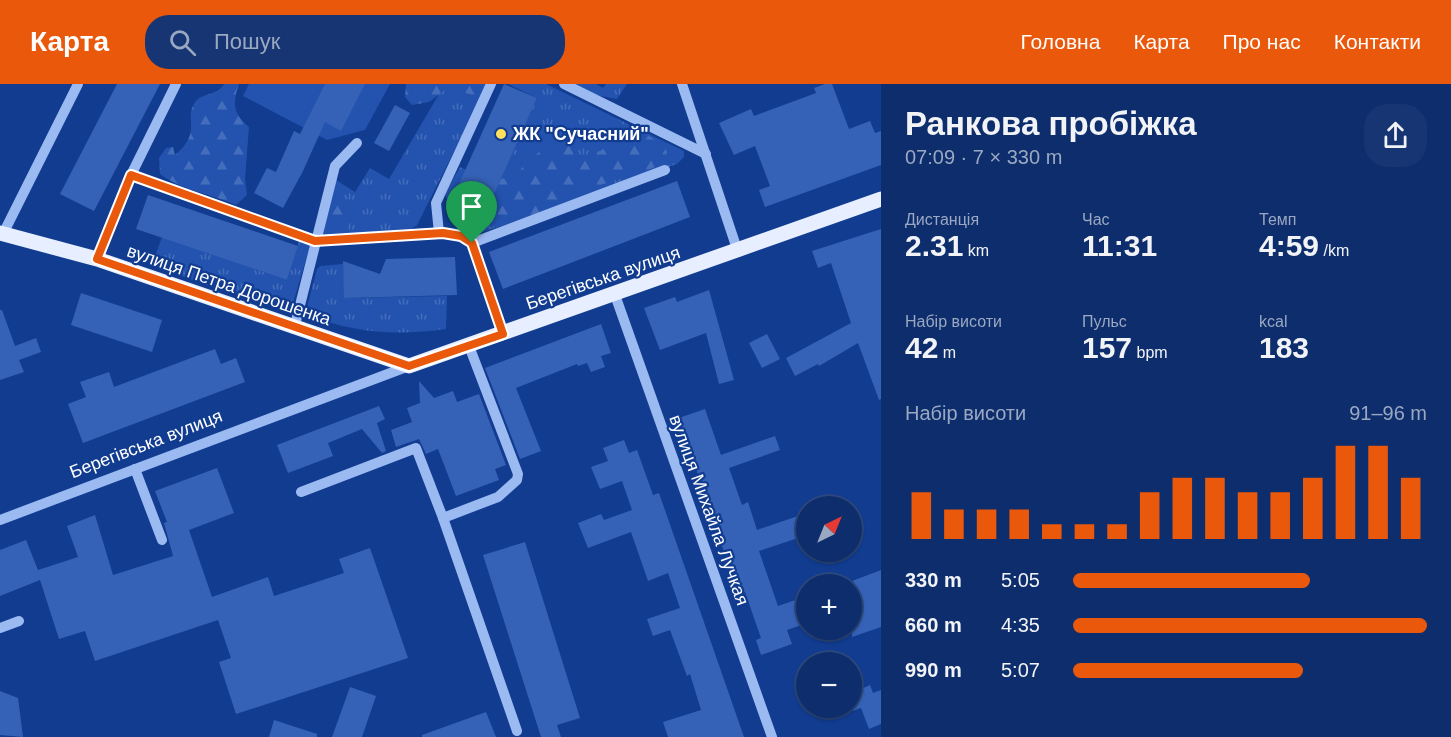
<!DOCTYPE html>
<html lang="uk">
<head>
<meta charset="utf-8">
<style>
	:root { --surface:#0d2d6c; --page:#163572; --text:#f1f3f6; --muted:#9aa8c2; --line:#2d497f; --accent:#ea580c }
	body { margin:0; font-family:Arial,sans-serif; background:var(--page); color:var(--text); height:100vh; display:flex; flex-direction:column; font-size:22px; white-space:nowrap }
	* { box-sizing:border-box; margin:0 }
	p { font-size:20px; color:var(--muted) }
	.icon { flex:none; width:33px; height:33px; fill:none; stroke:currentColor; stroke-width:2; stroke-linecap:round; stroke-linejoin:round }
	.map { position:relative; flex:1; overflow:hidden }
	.panel { display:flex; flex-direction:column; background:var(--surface); width:570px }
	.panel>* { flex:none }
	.needle { width:39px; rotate:43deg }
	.buttons { position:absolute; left:796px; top:412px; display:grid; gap:12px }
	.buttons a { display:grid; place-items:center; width:66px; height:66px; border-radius:50%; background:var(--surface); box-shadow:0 2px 4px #0004,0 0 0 2px var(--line); font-size:30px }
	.pin { position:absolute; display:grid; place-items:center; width:51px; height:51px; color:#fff; margin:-62px -26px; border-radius:50% 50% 50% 0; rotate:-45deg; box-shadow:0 0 6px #0007 }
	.pin .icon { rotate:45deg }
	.round { display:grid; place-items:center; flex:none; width:63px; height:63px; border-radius:24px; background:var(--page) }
	.headline { display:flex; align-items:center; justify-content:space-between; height:102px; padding:0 24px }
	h1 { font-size:33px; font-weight:600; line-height:45px }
	.metrics { display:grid; grid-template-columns:repeat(3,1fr); gap:9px; height:102px; padding:6px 24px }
	.metrics div { display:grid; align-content:center }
	.metrics b { font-size:30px; font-weight:600 }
	.metrics small { font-size:16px; font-weight:400 }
	.metrics p { font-size:16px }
	.chart { height:168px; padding:12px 24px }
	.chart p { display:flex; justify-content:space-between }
	.chart svg { width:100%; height:108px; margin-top:6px; stroke:var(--accent); stroke-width:6 }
	ul { padding:0 24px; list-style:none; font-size:20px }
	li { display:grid; grid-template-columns:96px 72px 1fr; align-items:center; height:45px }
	li i { height:15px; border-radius:8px; background:var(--accent) }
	header { display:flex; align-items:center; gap:36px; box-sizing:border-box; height:84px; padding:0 30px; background:var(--accent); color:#fff }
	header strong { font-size:28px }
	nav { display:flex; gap:33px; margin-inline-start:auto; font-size:21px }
	.search { width:420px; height:54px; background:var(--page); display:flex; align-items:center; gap:15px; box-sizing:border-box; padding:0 21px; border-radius:24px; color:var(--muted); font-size:22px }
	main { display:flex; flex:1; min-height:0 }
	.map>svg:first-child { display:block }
	.grass { fill:url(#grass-tufts) }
	.forest { fill:url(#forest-firs) }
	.park { fill:#2353af }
	.building { fill:#3562b7 }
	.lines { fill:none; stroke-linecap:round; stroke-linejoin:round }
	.minor { stroke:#9cbaf2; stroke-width:10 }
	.major { stroke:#e7eeff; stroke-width:15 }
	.route-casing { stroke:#fff; stroke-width:12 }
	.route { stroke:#ea580c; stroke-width:8 }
	.poi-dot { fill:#ffe15d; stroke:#113c90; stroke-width:2 }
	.labels { text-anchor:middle; stroke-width:4.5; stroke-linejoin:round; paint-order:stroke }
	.poi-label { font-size:18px; font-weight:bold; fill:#fff; stroke:#113c90; text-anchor:start }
	.street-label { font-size:18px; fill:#fff; stroke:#113c90 }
</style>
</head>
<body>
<header>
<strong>Карта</strong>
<div class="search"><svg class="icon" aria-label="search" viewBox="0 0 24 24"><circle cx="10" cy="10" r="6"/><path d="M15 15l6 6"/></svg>Пошук</div>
<nav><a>Головна</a><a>Карта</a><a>Про нас</a><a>Контакти</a></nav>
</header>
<main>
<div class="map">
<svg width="881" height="653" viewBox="0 0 881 653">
	<defs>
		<pattern id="grass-tufts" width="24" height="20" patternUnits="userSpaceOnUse" patternTransform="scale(1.5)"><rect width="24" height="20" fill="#2353af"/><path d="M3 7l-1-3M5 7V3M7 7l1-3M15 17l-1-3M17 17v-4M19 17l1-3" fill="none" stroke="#446dbb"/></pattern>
		<pattern id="forest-firs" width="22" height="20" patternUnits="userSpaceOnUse" patternTransform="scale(1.5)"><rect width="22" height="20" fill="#2353af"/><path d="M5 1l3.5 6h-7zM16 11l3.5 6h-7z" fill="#446dbb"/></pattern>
	</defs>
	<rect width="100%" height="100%" fill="#113c90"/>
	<!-- grass -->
	<g class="grass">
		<path d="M445,0H488L417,141L411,145L342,150L337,161H319L336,96L355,108L370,84L389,95Z"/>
		<path d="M508,0H546L684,67V73L677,80L483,148C466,143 450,128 445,110L460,83L466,86L458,102L491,116L537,14Z"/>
		<path d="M572,0H596L603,4L606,0H627L617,15L595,11Z"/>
		<path d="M302,148L313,152L293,219C279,229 173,189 152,181L162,153L287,196Z"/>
		<path d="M343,180L345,214L447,212L446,245C397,252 354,249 308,231L306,227L317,185L320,182Z"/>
	</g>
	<!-- forest -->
	<g class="forest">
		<path d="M224,0H239C232,20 233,29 249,43L245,95L247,111L236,121C212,110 180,106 160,90L159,74L166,64L173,63L175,71C204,47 182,34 196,17C203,9 218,11 224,0Z"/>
		<path d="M406,0H453L429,18L412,21L405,13Z"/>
		<path d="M459,0H484V8L476,12L459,7Z"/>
		<path d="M617,34L630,48L639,45L664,62L667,68L665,76L653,84L576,109L569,118L502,142L486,143L465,130L463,120L467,116L479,112L491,117L501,95C517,93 518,88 528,77C538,67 557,58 571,54L576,58V69L581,74L602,66L608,59L605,43Z"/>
		<path d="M339,113L348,116L352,127L345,135L349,141L346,150L339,157L328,151L324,140L329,118Z"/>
	</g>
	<!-- park -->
	<path class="park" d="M249,0H390L365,46L327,56L243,12Z"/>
	<!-- building -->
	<g class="building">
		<path d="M117,0H160L94,127L60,110Z"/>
		<path d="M325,0H365L341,47L325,38L303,87L283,124L254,109L267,84L276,88L294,47L300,50Z"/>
		<path d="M504,0L537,14L491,117L458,102Z"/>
		<path d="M825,0H832L849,45L870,37L875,49L881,47V81L765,123L759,106L770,102L755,62L734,71L719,39L751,25L754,32L816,9L814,4Z"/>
		<path d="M395,21L410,29L389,67L374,59Z"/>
		<path d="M677,97L690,133L503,205L489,168Z"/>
		<path d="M148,111L298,162L287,196L136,145Z"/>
		<path d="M881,145V315L879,316L858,259L819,282L818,280L795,292L786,274L851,239L831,179L818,184L812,167Z"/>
		<path d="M455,173L457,211L344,214L343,177L380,190L386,175Z"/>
		<path d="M709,206L734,296L719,300L706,249L660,266L644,224L675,213L677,218Z"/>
		<path d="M81,209L162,236L152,268L71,241Z"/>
		<path d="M0,226H2L15,262L36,254L41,268L19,276L24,288L0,296Z"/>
		<path d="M601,240L611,269L601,272L605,283L591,288L587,279L578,282L577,280L516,304L541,367L520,375L485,284Z"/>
		<path d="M767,250L780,275L762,284L749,259Z"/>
		<path d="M215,265L221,280L236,274L245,298L83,359L68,320L86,313L80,298L109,288L114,303Z"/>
		<path d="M419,297L434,314L453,307L457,318L479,310L506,381L495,385L499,396L456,412L438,365L426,370L419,355L396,363L391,346L412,338L407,324L420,319Z"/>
		<path d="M379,322L385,335L377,339L386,367L382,369L362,345L328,359L333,372L288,389L277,361Z"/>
		<path d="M705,325L721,371L775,352L780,366L729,384L742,421L748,418L757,446L798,432L804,452L759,467L778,522L807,512V539L787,546L792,560L761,571L756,556L761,554L745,508L740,509L722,462L679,334Z"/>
		<path d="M624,356L629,369L637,366L653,411L659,409L744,653H668L663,638L701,626L690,590L687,592L670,546L653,552L647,535L680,524L668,489L648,497L631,448L588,464L578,439L601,430L604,436L632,426L622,397L600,405L591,383L608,377L603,364Z"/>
		<path d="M217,384L234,429L189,446L212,513L268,493L274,512L344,489L339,475L370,464L408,574L236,630L219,578L231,574L218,536L95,577L85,547L59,555L40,496L0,512V466L26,456L38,486L78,473L67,442L95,431L113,491L173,472L164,439L167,438L155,407Z"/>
		<path d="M525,458L580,634L557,641L561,653H541L483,471Z"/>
		<path d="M881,486V543L852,553V497Z"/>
		<path d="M870,601L873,609L881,606V640L869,645L861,624L852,627V609Z"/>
		<path d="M350,603L376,612L362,653H332Z"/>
		<path d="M0,607L18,614L23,653L0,651Z"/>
		<path d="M486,628L496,653H422V651Z"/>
		<path d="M274,636L317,650V653H269Z"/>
	</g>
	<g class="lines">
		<!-- minor -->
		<g class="minor">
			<path d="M564,0L706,70"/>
			<path d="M682,0L738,168"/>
			<path d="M131,91L315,157L443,149L461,152L472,159L503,250"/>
			<path d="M439,149L436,119L491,0"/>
			<path d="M3,150L78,0"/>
			<path d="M472,159L665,86"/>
			<path d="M97,175L131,91L176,0"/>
			<path d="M615,211L772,653"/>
			<path d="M294,245L335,82L357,59"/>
			<path d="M469,262L518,390L517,396L498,413L443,434L517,647"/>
			<path d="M135,385L162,456"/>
			<path d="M301,408L416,364L443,434"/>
			<path d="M0,436L409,282"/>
			<path d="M0,544L19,537"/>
		</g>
		<!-- major -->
		<path class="major" d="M0,149L97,175L409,282L881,115"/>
	</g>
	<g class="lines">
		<!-- route casing -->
		<g class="route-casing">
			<path id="route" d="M131,91L315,157L443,149L461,152L472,159L503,250L409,282L97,175Z"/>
		</g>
		<!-- route -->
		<use href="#route" class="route"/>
	</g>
	<!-- markers -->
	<circle class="poi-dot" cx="501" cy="50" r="6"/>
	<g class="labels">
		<!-- poi labels -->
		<g class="poi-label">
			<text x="513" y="56">ЖК "Сучасний"</text>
		</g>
		<!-- street labels -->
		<g class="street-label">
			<text transform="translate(603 194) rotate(-19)" y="6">Берегівська вулиця</text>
			<text transform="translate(229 201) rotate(19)" y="6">вулиця Петра Дорошенка</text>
			<text transform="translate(146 360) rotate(-21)" y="6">Берегівська вулиця</text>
			<text transform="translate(709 426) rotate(70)" y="6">вулиця Михайла Лучкая</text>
		</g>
	</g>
</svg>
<div class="buttons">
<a><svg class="needle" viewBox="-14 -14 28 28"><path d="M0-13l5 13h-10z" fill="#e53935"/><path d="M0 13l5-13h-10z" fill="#9aa8c2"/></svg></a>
<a>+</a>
<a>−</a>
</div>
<div class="pin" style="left:472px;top:159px;background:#1e9e55"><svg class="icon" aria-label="arrive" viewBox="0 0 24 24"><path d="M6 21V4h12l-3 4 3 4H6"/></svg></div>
</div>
<section class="panel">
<div class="headline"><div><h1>Ранкова пробіжка</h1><p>07:09 · 7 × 330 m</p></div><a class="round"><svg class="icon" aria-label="share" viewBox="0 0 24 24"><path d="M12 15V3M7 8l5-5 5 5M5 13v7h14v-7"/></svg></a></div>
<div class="metrics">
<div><p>Дистанція</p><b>2.31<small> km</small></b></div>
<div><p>Час</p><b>11:31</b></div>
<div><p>Темп</p><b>4:59<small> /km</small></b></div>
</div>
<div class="metrics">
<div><p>Набір висоти</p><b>42<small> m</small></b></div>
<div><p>Пульс</p><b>157<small> bpm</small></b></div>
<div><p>kcal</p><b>183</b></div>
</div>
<div class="chart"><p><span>Набір висоти</span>91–96 m</p>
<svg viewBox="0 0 160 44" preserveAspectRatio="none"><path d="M5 44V25M15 44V32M25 44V32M35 44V32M45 44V38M55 44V38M65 44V38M75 44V25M85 44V19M95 44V19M105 44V25M115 44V25M125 44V19M135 44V6M145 44V6M155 44V19"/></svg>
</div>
<ul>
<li><b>330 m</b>5:05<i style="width:67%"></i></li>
<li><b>660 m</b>4:35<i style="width:100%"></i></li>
<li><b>990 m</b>5:07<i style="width:65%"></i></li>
</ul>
</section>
</main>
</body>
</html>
